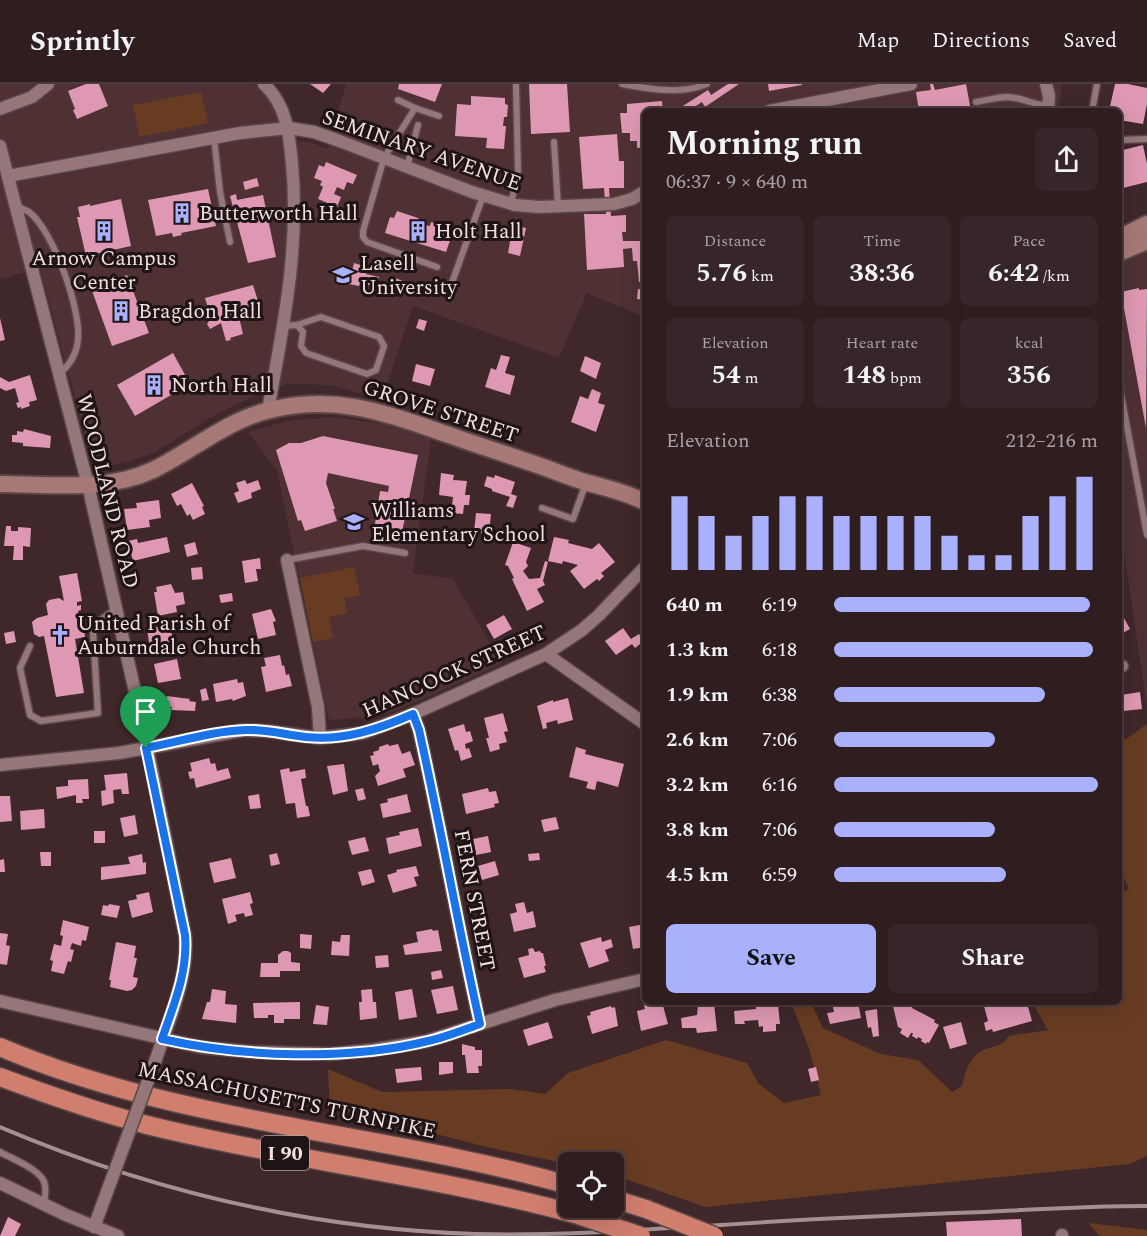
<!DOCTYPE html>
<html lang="en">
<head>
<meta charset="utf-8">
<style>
	:root { --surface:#2f1d20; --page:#372629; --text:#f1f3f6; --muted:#a7a2a5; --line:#4a3b3e; --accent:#a9b0fc }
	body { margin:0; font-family:Spectral,serif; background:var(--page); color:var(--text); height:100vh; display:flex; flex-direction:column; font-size:22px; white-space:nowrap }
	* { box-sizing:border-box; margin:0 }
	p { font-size:20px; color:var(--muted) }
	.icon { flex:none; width:33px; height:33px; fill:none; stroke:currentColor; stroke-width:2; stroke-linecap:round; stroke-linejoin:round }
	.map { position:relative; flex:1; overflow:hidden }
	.drawer { position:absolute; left:642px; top:24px; width:480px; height:897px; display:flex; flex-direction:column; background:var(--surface); border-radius:9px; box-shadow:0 6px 24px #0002,0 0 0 2px var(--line) }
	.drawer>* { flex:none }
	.buttons { position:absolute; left:558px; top:1068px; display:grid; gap:12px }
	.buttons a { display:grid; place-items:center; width:66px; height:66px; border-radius:9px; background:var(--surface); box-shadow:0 6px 24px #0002,0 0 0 2px var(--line); font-size:30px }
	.pin { position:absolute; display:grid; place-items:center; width:51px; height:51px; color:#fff; margin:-62px -26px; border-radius:50% 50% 50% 0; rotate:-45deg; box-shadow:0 0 6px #0007 }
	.pin .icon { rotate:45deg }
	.round { display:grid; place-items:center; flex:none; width:63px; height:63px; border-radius:9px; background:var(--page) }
	.head { display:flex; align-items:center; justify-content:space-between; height:102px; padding:0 24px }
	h1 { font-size:33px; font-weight:700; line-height:45px }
	.figures { display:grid; grid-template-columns:repeat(3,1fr); gap:9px; height:102px; padding:6px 24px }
	.figures div { display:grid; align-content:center; border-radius:9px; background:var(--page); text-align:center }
	.figures b { font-size:26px; font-weight:700 }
	.figures small { font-size:16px; font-weight:400 }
	.figures p { font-size:16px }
	.chart { height:168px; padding:12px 24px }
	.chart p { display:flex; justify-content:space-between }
	.chart svg { width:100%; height:108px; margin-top:6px; stroke:var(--accent); stroke-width:6 }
	.cta { display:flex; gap:12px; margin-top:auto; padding:12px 24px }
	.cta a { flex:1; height:69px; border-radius:9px; background:var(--accent); color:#111; font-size:24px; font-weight:700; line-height:69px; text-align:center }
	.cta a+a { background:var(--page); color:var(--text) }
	ul { padding:0 24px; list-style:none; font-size:20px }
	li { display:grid; grid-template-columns:96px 72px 1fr; align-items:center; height:45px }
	li i { height:15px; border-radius:8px; background:var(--accent) }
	header { display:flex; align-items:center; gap:36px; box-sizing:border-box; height:84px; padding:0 30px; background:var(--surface); border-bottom:2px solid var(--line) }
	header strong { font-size:28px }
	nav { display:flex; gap:33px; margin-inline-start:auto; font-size:21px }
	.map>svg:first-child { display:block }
	.built { fill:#4f3134 }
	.green { fill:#673c22 }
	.building { fill:#de98b3 }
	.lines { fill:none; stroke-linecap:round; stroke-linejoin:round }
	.lane-casing { stroke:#5a4648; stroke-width:9 }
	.street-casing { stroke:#5a4648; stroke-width:15 }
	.secondary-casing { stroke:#5a4648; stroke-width:20 }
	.highway-casing { stroke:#5a4648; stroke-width:21 }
	.lane { stroke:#95777a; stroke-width:6 }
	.street { stroke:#95777a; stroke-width:12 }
	.secondary { stroke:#a77976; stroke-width:16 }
	.highway { stroke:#d07e6e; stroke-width:18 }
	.rail { stroke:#a49093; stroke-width:4 }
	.street-bridge-casing { stroke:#5a4648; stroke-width:15; stroke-linecap:butt }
	.highway-bridge-casing { stroke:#5a4648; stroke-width:21; stroke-linecap:butt }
	.street-bridge { stroke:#95777a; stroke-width:12 }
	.highway-bridge { stroke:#d07e6e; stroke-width:18 }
	.route-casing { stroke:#fff; stroke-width:12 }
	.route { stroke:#1a73e8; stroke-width:8 }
	.labels { text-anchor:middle; stroke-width:6; stroke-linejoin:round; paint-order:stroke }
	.shield { fill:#1f1415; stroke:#b2a3a4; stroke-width:1.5 }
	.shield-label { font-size:20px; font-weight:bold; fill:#f1e0e2 }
	.street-label { font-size:21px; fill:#f1e0e2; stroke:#1f1415 }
	.poi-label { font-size:21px; fill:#f1e0e2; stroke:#1f1415; text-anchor:start }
</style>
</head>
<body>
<header>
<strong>Sprintly</strong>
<nav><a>Map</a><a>Directions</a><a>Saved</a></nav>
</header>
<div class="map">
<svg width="1147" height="1152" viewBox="0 0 1147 1152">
	<rect width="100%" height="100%" fill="#3f272a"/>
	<!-- built -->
	<g class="built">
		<path d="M0,0H254L265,9L277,26L285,57L310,58L327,65L346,0H1062L1058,27H645V233L587,209L559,274L413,222L382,316L331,301L287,300L256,311L208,335L154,369L130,377L100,383L96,382L92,376L40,184L0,195Z"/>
		<path d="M1147,163V624L1119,434V177Z"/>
		<path d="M334,333L383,340L431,355L413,489L453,495L502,580L398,626L370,633L329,636L277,387L248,348L286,337Z"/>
	</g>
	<!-- green -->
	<g class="green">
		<path d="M201,8L208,39L139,53L133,21Z"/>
		<path d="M354,483L360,511L344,514L347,529L329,533L333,554L313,558L300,494Z"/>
		<path d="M1147,640V1072L1130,1080L705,1123L614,1091V1078H568V1080L491,1064L330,1023L328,985L382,1008L511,1005L545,1010L568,989L666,956L747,979L758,999L784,1019L821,1011L809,964L792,921L794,918H811L823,944L881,970L918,976L952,1008L962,1002C965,990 968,975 980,968C993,960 999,966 1009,952L1048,946L1032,918H1119V809L1129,805L1119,783V660Z"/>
		<path d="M1088,1139L1147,1146V1152H1100Z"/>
	</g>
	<!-- building -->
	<g class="building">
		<path d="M86,0H99L108,22L77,35L73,26L75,25L68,7Z"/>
		<path d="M310,0H331L323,9Z"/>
		<path d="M399,0H442L435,18L398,5Z"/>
		<path d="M529,0H567L570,48L531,50Z"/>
		<path d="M728,0H739L705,23L702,18L688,27H675L708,6L711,11Z"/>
		<path d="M768,0H802V1L769,7Z"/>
		<path d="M930,0H933L935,6L966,0L971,27H919L916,8L931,6Z"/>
		<path d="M1115,0H1128L1147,4V20L1143,40L1119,36V27H1109Z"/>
		<path d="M471,12L505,14V20L508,21L507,33H504L503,42H506L504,65L486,64L487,54L455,52L457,20L471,21Z"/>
		<path d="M662,17L663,27H645V63L637,64V57H630V49H622L620,29H627V20Z"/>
		<path d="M912,23V27H896V26Z"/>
		<path d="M617,50L619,77H624V104H609L611,132L626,131V148H622L623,157H645V198H639L637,177H633L632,164L623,165L624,183L587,186L584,130H606L604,104L583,105L579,53Z"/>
		<path d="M1143,61L1147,80V98L1119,105V67Z"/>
		<path d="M326,78L357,91L353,100L347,98L344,106L337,103L334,110L341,113L337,123L318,115L323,103L320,101L322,97L314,94L319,81L324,83Z"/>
		<path d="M257,94L259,102L245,106L243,98Z"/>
		<path d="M208,105L216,142L181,149L182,151L173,153L172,149L156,152L148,116Z"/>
		<path d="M236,110L237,116L263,111L276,173L248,179L230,112Z"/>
		<path d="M121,115L131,162L86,172L77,133H80L78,123L90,120V122Z"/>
		<path d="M397,127L418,134L424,141L430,142L431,138L448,143L447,146L453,148L446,168L385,149L390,133L394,134Z"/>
		<path d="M513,141L526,144L520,172L508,169Z"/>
		<path d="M354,179L367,183L366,190L379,193L376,203L360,199L359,202L349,200L350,197H347L350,186L352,187Z"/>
		<path d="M127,191L149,249L112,262L91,204Z"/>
		<path d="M395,194L408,199L403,211L391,206Z"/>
		<path d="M253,201L259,220L251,222L256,225L254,232L239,233L243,250L230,254L231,256L226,257L221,239L210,245L207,240L211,234L205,214Z"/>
		<path d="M1139,204V206L1147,205L1146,344L1121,208Z"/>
		<path d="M638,205L645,206V216L637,215Z"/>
		<path d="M0,234L5,256L0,257Z"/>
		<path d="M419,235L427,237L424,247L416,244Z"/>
		<path d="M173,269L190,300L135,332L117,301Z"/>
		<path d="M501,271L510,273L505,289L515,292L510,311L485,303L491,284L496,286Z"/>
		<path d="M585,272L601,279L596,295L580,287Z"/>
		<path d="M416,280L435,285L430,302L412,297Z"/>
		<path d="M30,291L37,316L29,318L30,322L21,325V323L18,324L16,319L19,318L15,304L6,307L0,304V293L9,298Z"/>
		<path d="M592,305L601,309L598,319L605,321L596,348L571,338L580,312L588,315Z"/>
		<path d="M24,345L51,352L50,364L23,362V359L12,358V351H17V347L23,348Z"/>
		<path d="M323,352L418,371L402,448L395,447L396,445L375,440L380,407L388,408L389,402L328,389L326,399L335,425H333L337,437L305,447L301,436L298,437L276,366L289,359H301Z"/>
		<path d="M441,389L454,391L453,396L467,397L465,411H470L469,421H464L463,430L451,429L453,413L439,411Z"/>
		<path d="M495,391L515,398L511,410L517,412L513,424L506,422L510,413L492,407V405L484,402L487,392L494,394Z"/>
		<path d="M245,396L247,400L258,396L261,405L251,409L252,414L238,419L234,409L239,407L236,399Z"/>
		<path d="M192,399L204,422L202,423L205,430L193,436L190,430L187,432L181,420L177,422L171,410Z"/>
		<path d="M159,416L161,434L149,436L150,443L127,446L124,425L137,424L136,419Z"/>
		<path d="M476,429L491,430L489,450L474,448Z"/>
		<path d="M6,442H11V447H18V443L31,444L30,463L23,462V476H13L14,462H4Z"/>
		<path d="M167,453L170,468L133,477L128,457L137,455L138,459Z"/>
		<path d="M554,453L569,456L568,459L592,465L599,459L615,478L601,489L604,492L599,497L597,495L584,505L570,487L578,481L563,477L562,480L548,477Z"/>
		<path d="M195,458L198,470L187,473L184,461Z"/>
		<path d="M513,458L531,464L526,478L528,482L523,487L529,495L540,494L545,477L548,478L543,497L545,501L537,505L544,518L527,527L512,495L514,494L508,482L505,481Z"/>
		<path d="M260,474L261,485H256L258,497L245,499L242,477Z"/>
		<path d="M202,483L203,495L192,496L191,484Z"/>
		<path d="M77,489L82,517L77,518V522L81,521V526L78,527L81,545H84L85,553L75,555L84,609L56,613L44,552L39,553L34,550L32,538L37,534L48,531L46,520L49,516L59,514L64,517L59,492Z"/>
		<path d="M171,500L175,509L183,508L185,520L176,522L177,528L158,532L154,508H157L156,503Z"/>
		<path d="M232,509L233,517L221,519L219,511Z"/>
		<path d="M271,525L276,537L273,538L276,551L258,555L252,530Z"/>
		<path d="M1119,525L1130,545L1119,551Z"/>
		<path d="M504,531L512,545L494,555L486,541Z"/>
		<path d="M170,541L174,561L150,565L147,545Z"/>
		<path d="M623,544L631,555L639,550L644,557L635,564L632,560L616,571L605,557Z"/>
		<path d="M14,547L16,558L6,560L4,549Z"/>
		<path d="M280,571L282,582L284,581L286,591L289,590L292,602L266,608L261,583L266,582L264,574Z"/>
		<path d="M177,575L181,595L158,599L154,580Z"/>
		<path d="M237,595L238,599L243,598L246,612L233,617L232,615L216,618L213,600Z"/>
		<path d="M206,604L209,616L202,617L200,606Z"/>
		<path d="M1140,608L1142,625L1123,627L1121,611Z"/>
		<path d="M167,612L190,615L189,617L196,618L195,627L171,626L172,623H166Z"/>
		<path d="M568,614L573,636L558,640L557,636L546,639L547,644L543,645L537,622L553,616V618Z"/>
		<path d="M503,629L508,647L504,648L507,658L499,660L500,665L490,668L486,654H489L484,634Z"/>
		<path d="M464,640L466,648L470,647L473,657L465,660L466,665L469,664L472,673L461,677L458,666L455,667L448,645Z"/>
		<path d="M388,660L389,662L398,660L402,670L410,667L415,681L403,685L406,693L378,702L375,692L380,687L378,680L373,682L370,672L374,671L373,668L379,666V663Z"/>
		<path d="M576,663L586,666L585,670L624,680L618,703L597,697L595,706L586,704L588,698L569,693Z"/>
		<path d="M209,674L211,680L215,679L217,687L228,684L231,694L196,704L194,694L190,695L188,688L192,687L190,679Z"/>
		<path d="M344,680L348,707L333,711L327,682Z"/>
		<path d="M289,684L290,688L305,685L306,694L301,695L306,722H308L310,732L297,734L295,719L286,720L280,686Z"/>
		<path d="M127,689L129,710H122L121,705L113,706L114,719L102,722L101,707L106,706L104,691Z"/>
		<path d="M88,695L89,715H82L83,719H76V711L57,715L56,703L68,702V696Z"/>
		<path d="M363,704L366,715L358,717L355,706Z"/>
		<path d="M488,704L489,708L496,707L499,719L494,720L495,723L466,730L462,710Z"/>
		<path d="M259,710L261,724L250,725L248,712Z"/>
		<path d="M407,710L411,728L383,734L380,720L388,718L387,715Z"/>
		<path d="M0,712H10L12,737L0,738Z"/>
		<path d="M44,725L45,744L21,746L20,727Z"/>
		<path d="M135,731L138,750L124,753L120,734Z"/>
		<path d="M556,733L559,745L544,748L541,736Z"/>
		<path d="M418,744L422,762L389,770L386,754L400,751L399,748Z"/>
		<rect x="94" y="747" width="11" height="12"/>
		<path d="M488,752L491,768L476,771L473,755Z"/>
		<path d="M365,753L369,767L352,771L348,757Z"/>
		<path d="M40,768H51V782H41Z"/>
		<path d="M277,769L280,780L271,782L269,771Z"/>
		<path d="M539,769L540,776L529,777L528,770Z"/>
		<path d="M142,770L143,779L146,778V790L101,796V783L130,780L128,773Z"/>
		<path d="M231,774L236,794L214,799L209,779Z"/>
		<path d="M4,775L5,788H0V776Z"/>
		<path d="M495,777L499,791L482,796L478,782Z"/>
		<path d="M416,782L419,792L414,793L417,802L393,809L387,791L397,788L396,786Z"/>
		<path d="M371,785L375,798L362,802L358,788Z"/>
		<path d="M149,808L153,828L132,834L128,817L137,815L136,811Z"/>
		<path d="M250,808L253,819L250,820L253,831L245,833L244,829L235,831L237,837L228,840L222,815Z"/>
		<path d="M524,818L527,829L533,827L536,843L514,848L510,830L517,828L515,820Z"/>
		<path d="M109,820L120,822L117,834L101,831L103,821L108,822Z"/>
		<path d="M63,836L89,843L86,857L82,856L81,862L72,859L70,865L74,866L71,878L68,877L64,890L51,887L53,877L50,876L54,860L61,862L63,852L60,851Z"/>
		<path d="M645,840V863L633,865L629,843Z"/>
		<path d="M432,845L433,847L438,846L442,867L405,871L403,861L418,858L416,848Z"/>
		<path d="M0,849L8,850L6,861L10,862L7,881L0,880Z"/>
		<path d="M300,850L312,851L311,865L300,864Z"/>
		<path d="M341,851H350L349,872L331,871L332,857L340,858Z"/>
		<path d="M601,853L602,858L611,855L613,863L605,866L609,877L589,884L580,859Z"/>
		<path d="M116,858L136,862L134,874H137L133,893L138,894L136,902L132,906L127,907L110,903L111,896H109Z"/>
		<path d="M533,864L535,868L540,867L541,869H543L546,882H544L546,888L524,894L518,874L529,871L528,865Z"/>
		<path d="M283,867H288L291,869V878L300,879V887H280V893H260L261,879H278V871Z"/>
		<path d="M388,871L389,883L376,884L375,872Z"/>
		<path d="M441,886L443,894L432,896L431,888Z"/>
		<path d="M453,902L458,926L437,930L431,906Z"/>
		<path d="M212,905L226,907L225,920L237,921L236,939L202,935L207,918H210Z"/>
		<path d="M372,905L373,918H376L377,934L360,936L359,918H362L361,906Z"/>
		<path d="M412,905L417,933L399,936L395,908Z"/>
		<path d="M300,918V935H284V939H274V931H268V934H254L253,919Z"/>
		<path d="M656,918H662L668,940L641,947L637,927L645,925L644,921Z"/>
		<path d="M832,918H858L861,934L830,940L827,929L834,928Z"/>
		<path d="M892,918H910L912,924L935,936L934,938L939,941L929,959L927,958L926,960L921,957L922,955L918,953L917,955L912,952L913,949H911L908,954L900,949L902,945L898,943Z"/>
		<path d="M998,918H1018L1019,922L1027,919L1032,937L993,948L992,945L986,947L984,939L988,937L984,922Z"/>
		<path d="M714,919L717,947L697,949L696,944H682L681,934L697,931L698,921Z"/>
		<path d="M316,921L329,923L327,941L313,940Z"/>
		<path d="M778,921L780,940H776V947L763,948V942L759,943L758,936L744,937L745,940H735L734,927L756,925V922Z"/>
		<path d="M611,922L612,924L615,923L618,942L592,950L587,932L591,931L590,928Z"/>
		<path d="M877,925L879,952L873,953L871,943L868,944L865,927Z"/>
		<path d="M548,938L553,954L528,962L523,946Z"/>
		<path d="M961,938L967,960L950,965L943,943Z"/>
		<path d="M462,960L475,963V966H482V982H478L479,989H467L465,971H462Z"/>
		<path d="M439,978H453V989L439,991Z"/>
		<path d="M421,983L422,996L397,999L395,985Z"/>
		<path d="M816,983L819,996L811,998L808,985Z"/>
		<path d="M8,1133L21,1140L15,1152H0Z"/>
		<path d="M1021,1135L1022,1152H947L946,1138Z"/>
	</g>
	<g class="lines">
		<!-- lane casing -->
		<g class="lane-casing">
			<g id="lane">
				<path d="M622,0C651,5 679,11 707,0"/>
				<path d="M398,16L415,24L384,74L363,147V153L367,158L437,183"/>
				<path d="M976,18C989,16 1002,11 1015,14C1029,16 1032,21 1048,21"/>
				<path d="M415,24L439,32"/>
				<path d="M1092,27L1097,0"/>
				<path d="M214,54L220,108L230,158"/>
				<path d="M1119,56L1147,55"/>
				<path d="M554,58L558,122"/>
				<path d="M407,83L418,41"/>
				<path d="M511,120L518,87L516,0"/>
				<path d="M17,122C20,124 26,126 29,128C53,146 81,225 78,255C77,269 70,281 59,290"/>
				<path d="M449,207L483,112"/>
				<path d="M284,242L297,241L321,233L379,253L384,262L376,286L367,290L306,269L301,262L303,248L297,241"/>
				<path d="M1119,299L1147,451"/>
				<path d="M542,424L573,435L586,399"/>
				<path d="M287,476L363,462L405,469"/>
				<path d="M30,562L20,584L30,631L41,637L98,629L93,548L102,535L116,525"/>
				<path d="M0,1068C12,1075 43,1086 45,1101C46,1107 45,1114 44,1120"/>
			</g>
		</g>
		<!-- street casing -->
		<g class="street-casing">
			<g id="street">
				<path d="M264,0C287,22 289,49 292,80C300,164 283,244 268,326"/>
				<path d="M1046,0L1049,12L1048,27"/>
				<path d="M0,25L32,13L48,0"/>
				<path d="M769,27L911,0"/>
				<path d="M0,62L88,401L144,647L185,851C189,894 169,935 156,975"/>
				<path d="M8,92L240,49L289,44L314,48L337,56L472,108L515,121L540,123L614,120L632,115L645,107"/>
				<path d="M287,476L318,623L320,654"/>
				<path d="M546,570L645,640"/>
				<path d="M1119,583L1122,582"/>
				<path d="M413,630L419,646C441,744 458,842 480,940"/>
				<path d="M0,681L119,669L244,646L267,647L320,654L363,649L413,630L546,570L582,546L599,531L645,483"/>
				<path d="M0,917L200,963L253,968L330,970L373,966L427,957L555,916L645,895"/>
				<path d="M0,1099L66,1131L118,1152"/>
				<path d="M94,1143L104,1116"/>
				<path d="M1062,1151V1152"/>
			</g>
		</g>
		<!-- secondary casing -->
		<g class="secondary-casing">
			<g id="secondary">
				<path d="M1119,154L1147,140"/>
				<path d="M1119,169L1147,157"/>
				<path d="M0,400C49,400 107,408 153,386C192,367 227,336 270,326C334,310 383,328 443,349C477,361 512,372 546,384C559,389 572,394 585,398C606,404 626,408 645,418"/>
			</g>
		</g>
		<!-- highway casing -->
		<g class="highway-casing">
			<g id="highway">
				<path d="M0,963C181,1040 381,1048 568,1101"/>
				<path d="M0,993C48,1011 97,1028 147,1041C289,1076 434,1092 575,1130"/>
				<path d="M614,1115L646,1125"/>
			</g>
		</g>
		<!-- lane -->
		<use href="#lane" class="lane"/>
		<!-- street -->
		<use href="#street" class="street"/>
		<!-- secondary -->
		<use href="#secondary" class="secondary"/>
		<!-- highway -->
		<use href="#highway" class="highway"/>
		<!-- rail -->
		<path class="rail" d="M0,1043C151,1107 312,1145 476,1150C558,1152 640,1146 721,1141C808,1135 896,1131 984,1128C1038,1125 1093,1122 1147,1122"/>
		<!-- street-bridge casing -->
		<g class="street-bridge-casing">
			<path id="street-bridge" d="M104,1116L156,975"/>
		</g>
		<!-- highway-bridge casing -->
		<g class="highway-bridge-casing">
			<g id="highway-bridge">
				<path d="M646,1125L714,1152"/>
				<path d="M575,1130L641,1152"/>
			</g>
		</g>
		<!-- street-bridge -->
		<use href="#street-bridge" class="street-bridge"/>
		<!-- highway-bridge -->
		<use href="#highway-bridge" class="highway-bridge"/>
	</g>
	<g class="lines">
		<!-- route casing -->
		<g class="route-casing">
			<path id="route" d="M413,630L419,646C441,744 458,842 480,940C463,946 446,953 428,957C348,977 242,973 162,955C174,920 188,888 185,851L146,664C178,658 213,647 246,646C267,645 286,651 306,653C344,657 379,645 413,630Z"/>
		</g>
		<!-- route -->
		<use href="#route" class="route"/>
	</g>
	<!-- icons -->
	<defs>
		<g id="building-bare" transform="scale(1.62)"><path d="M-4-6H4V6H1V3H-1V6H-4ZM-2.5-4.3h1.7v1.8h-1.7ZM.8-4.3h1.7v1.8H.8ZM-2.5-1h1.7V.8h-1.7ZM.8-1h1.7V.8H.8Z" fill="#a9b0fc" stroke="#1f1415" stroke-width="2.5" paint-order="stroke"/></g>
		<g id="university-bare" transform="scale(1.62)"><path d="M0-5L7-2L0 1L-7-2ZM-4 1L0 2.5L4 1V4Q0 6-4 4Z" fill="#a9b0fc" stroke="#1f1415" stroke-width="2.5" paint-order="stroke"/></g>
		<g id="school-bare" transform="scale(1.62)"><path d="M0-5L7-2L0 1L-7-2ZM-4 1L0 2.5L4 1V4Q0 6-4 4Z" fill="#a9b0fc" stroke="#1f1415" stroke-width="2.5" paint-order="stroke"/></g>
		<g id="church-bare" transform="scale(1.62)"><path d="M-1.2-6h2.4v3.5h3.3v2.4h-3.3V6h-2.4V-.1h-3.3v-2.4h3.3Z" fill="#a9b0fc" stroke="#1f1415" stroke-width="2.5" paint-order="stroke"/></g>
	</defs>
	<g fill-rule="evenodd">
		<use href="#building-bare" x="182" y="129"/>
		<use href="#building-bare" x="104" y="147"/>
		<use href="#building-bare" x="418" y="147"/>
		<use href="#university-bare" x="343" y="191"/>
		<use href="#building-bare" x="121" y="227"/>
		<use href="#building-bare" x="154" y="301"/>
		<use href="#school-bare" x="354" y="438"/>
		<use href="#church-bare" x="60" y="551"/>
	</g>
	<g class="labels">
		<!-- shield labels -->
		<rect class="shield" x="261" y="1052" width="48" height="34" rx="4.5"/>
		<g class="shield-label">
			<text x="285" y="1076">I 90</text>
		</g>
		<!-- street labels -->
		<g class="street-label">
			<text transform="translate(422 66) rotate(19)" y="7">SEMINARY AVENUE</text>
			<text transform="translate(441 327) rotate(18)" y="7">GROVE STREET</text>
			<text transform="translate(108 407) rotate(76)" y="7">WOODLAND ROAD</text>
			<text transform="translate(454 587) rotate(-24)" y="7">HANCOCK STREET</text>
			<text transform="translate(475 816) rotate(79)" y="7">FERN STREET</text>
			<text transform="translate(287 1016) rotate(12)" y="7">MASSACHUSETTS TURNPIKE</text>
		</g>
		<!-- poi labels -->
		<g class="poi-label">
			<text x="199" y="136">Butterworth Hall</text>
			<text x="435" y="154">Holt Hall</text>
			<text x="104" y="181" text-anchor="middle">Arnow Campus<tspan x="104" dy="24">Center</tspan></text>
			<text x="360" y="186">Lasell<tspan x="360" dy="24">University</tspan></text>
			<text x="138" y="234">Bragdon Hall</text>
			<text x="171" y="308">North Hall</text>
			<text x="371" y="433">Williams<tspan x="371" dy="24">Elementary School</tspan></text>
			<text x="77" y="546">United Parish of<tspan x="77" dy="24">Auburndale Church</tspan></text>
		</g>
	</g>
</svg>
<div class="buttons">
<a><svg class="icon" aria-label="locate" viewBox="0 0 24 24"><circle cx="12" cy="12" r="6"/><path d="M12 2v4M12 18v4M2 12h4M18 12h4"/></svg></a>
</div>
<div class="pin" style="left:146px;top:664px;background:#1e9e55"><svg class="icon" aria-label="arrive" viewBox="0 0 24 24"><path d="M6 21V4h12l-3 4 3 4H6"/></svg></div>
<section class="drawer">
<div class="head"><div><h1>Morning run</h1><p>06:37 · 9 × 640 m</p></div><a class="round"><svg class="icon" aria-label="share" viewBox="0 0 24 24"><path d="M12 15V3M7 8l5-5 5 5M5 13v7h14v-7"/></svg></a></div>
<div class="figures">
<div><p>Distance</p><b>5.76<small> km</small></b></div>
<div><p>Time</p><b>38:36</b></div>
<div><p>Pace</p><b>6:42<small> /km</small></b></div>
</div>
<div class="figures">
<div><p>Elevation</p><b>54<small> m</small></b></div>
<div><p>Heart rate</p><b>148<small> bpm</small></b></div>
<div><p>kcal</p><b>356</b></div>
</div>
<div class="chart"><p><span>Elevation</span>212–216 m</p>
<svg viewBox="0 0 160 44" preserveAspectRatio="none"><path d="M5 44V14M15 44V22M25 44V30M35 44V22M45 44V14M55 44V14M65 44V22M75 44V22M85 44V22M95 44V22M105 44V30M115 44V38M125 44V38M135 44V22M145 44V14M155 44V6"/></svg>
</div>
<ul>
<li><b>640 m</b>6:19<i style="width:97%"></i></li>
<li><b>1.3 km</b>6:18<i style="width:98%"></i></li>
<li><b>1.9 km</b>6:38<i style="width:80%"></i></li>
<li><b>2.6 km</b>7:06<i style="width:61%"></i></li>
<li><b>3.2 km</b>6:16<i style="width:100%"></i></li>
<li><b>3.8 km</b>7:06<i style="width:61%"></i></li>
<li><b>4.5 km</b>6:59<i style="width:65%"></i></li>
</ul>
<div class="cta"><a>Save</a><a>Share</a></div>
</section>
</div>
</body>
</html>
